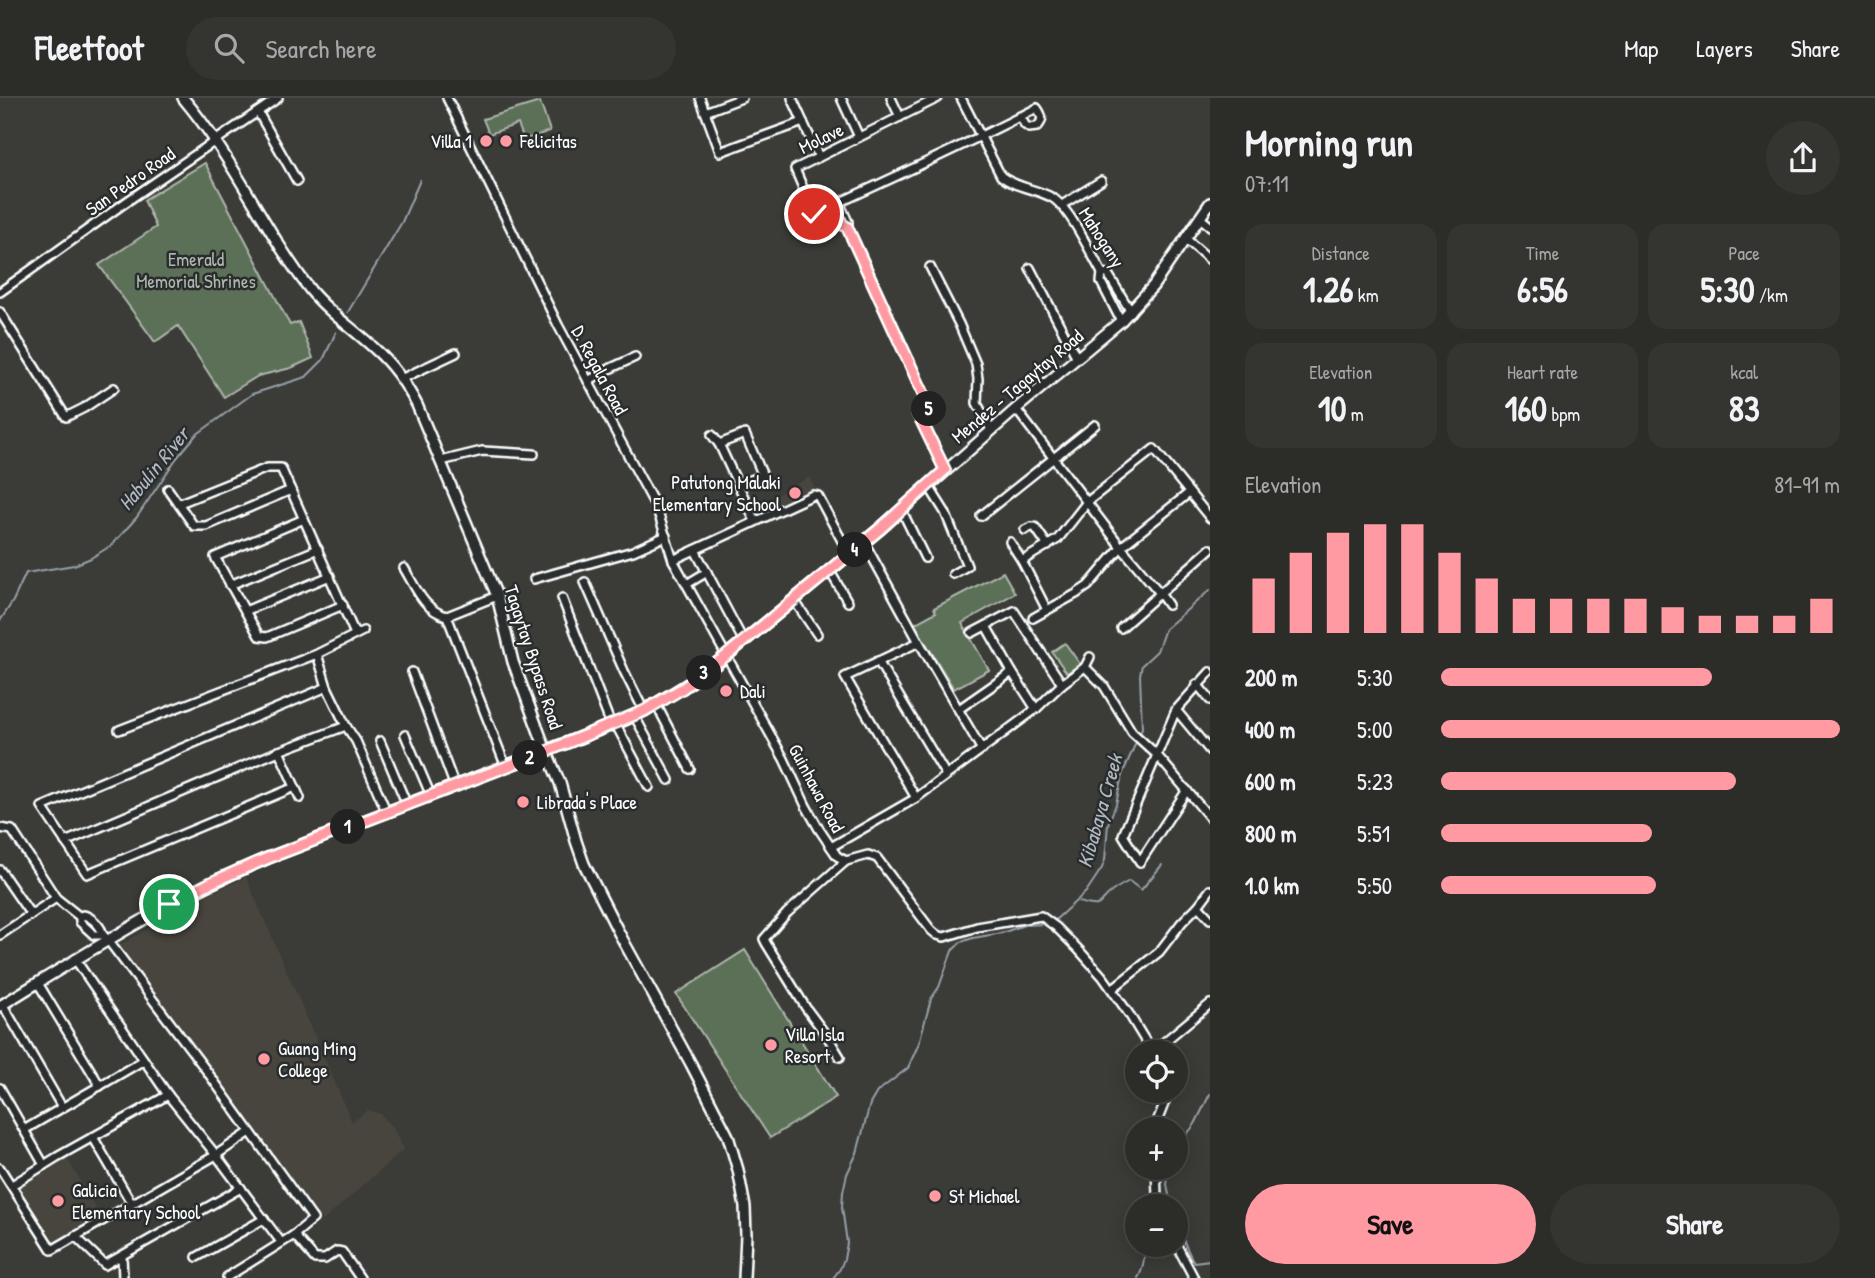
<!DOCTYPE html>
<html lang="en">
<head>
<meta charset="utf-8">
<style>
	:root { --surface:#2c2c29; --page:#343431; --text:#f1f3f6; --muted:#a6a7a8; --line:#484846; --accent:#ff9aa2 }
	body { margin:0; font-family:"Patrick Hand",sans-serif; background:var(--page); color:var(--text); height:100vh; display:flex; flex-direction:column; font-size:26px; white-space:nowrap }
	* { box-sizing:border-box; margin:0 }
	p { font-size:23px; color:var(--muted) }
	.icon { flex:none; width:38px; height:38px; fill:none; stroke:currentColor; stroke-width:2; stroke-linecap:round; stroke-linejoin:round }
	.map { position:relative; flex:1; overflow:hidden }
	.sheet { display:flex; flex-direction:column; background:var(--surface); width:665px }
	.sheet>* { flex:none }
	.buttons { position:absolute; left:1125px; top:942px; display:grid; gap:14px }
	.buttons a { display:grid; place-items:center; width:63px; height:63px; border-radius:50%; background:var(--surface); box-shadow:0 4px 18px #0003,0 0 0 2px var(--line); font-size:35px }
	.pin { position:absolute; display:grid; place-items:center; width:60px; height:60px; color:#fff; margin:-30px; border:4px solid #fff; border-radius:50%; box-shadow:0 2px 7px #0007 }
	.km { position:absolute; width:35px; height:35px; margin:-18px; border-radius:50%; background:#222; color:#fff; font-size:19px; line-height:35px; text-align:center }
	.round { display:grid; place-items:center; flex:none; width:74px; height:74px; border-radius:37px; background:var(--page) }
	.headline { display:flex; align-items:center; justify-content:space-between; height:119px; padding:0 35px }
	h1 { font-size:38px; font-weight:700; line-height:52px }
	.metrics { display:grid; grid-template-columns:repeat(3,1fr); gap:10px; height:119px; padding:7px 35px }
	.metrics div { display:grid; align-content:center; border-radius:18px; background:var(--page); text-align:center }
	.metrics b { font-size:35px; font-weight:700 }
	.metrics small { font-size:19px; font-weight:400 }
	.metrics p { font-size:19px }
	.chart { height:196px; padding:14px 35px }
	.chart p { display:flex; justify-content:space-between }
	.chart svg { width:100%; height:126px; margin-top:7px; stroke:var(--accent); stroke-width:6 }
	.action { display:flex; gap:14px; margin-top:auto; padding:14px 35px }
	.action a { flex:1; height:80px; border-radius:42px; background:var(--accent); color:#111; font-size:28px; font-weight:700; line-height:80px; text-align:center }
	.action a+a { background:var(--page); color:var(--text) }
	ul { padding:0 35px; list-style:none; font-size:23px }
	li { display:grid; grid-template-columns:112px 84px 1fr; align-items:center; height:52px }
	li i { height:18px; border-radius:9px; background:var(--accent) }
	header { display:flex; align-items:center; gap:42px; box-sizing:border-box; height:98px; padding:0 35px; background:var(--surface); border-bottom:2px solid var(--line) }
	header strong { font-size:33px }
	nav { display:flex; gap:38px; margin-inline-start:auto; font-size:24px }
	.search { width:490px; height:63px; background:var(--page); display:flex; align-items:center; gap:18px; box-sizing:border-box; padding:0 24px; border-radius:38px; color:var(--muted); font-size:26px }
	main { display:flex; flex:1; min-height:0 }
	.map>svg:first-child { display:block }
	.built { fill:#47453d }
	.green { fill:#5c6f59; stroke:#aeb7ac; stroke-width:2 }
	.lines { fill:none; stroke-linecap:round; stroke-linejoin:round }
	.stream { stroke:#96a1aa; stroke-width:2 }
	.minor-casing { stroke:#fff; stroke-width:12 }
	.major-casing { stroke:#fff; stroke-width:14 }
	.minor { stroke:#2a2d2e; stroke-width:7 }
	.major { stroke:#2a2d2e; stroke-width:9 }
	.route-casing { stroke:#fff; stroke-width:14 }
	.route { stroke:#ff9aa2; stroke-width:9 }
	.poi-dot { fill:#ff9aa2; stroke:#2a2d2e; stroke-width:2.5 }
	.labels { text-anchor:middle; stroke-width:5; stroke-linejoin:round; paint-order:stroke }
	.street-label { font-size:19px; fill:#fff; stroke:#2a2d2e }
	.poi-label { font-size:19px; fill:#fff; stroke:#2a2d2e; text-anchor:start }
	.park-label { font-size:19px; fill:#aeb7ac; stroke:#2a2d2e }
	.water-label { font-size:21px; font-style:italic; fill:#b0b9c0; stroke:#2a2d2e }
</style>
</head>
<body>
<header>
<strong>Fleetfoot</strong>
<div class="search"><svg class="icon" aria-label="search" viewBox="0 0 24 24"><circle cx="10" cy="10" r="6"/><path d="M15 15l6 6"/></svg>Search here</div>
<nav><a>Map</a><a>Layers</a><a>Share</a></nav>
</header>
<main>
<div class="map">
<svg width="1210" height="1180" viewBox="0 0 1210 1180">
	<rect width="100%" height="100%" fill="#3b3b37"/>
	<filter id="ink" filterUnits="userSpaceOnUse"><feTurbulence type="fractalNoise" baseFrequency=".0143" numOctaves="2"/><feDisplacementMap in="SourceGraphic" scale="14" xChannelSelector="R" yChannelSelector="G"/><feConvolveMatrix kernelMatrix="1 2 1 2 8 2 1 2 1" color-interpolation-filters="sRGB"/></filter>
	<g filter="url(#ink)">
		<!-- built -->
		<g class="built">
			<path d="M809,379L816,392L780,411L773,399Z"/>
			<path d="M246,779L352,1024L368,1012L381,1016L393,1030L404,1051L323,1123L118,848L198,802Z"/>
			<path d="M66,1058L101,1119L51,1148L16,1087Z"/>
		</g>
		<!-- green -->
		<g class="green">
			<path d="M540,4L550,33L524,42L518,26L489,36L483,21Z"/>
			<path d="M205,65L290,227L299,224L313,260L291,270L258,278L224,299L178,228L155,244L99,167L156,129L144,102Z"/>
			<path d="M1003,474L1015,495L962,525L989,572L954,591L914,526L936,514L934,510Z"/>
			<path d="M1065,545L1080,566L1067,575L1052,554Z"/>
			<path d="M745,852L836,999L770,1040L676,896Z"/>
		</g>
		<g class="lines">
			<!-- stream -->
			<g class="stream">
				<path d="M348,214L402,124L420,82"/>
				<path d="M0,523L13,503L26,475L74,467L91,460L112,447L137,419L176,361L196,337L252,296L306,279L323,262L336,234"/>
				<path d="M1139,637L1142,630L1140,577L1142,567L1157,553L1165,531L1210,492"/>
				<path d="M1079,804C1107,812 1095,804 1114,792C1118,789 1124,786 1129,783L1141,792L1162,767"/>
				<path d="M1053,824L1086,794L1102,770L1105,762L1108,726L1116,706L1122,677L1137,642"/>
				<path d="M1176,1050L1195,1026L1210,996"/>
				<path d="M1167,1069L1165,1075L1171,1108"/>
				<path d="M1176,1125C1183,1138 1186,1152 1194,1164L1210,1162"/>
				<path d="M833,1180L840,1171L844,1161L847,1145L842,1109L843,1094L847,1076L857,1055L870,1006L877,994L908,970L919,945L931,901L939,889L952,853L961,844L973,840L1002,835L1024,827L1048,826"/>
				<path d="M1138,1180C1145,1169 1143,1158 1147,1146"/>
			</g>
			<!-- minor casing -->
			<g class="minor-casing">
				<g id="minor">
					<path d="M447,0L558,227L657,411L673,462L784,661L806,708L819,731L837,758L846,763L868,757L877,760L931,832L937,837L944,839L977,829L1041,818L1056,829L1078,851L1103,879L1129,916L1152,954"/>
					<path d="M700,0L720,54L803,24"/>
					<path d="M792,0L819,59"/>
					<path d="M841,0L859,39"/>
					<path d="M891,0L900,19"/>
					<path d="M938,0L795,71L814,116C889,82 963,48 1037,10C1042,17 1044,22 1037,29L1029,30L1025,27L1020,18"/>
					<path d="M961,0L1001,78C1016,90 1034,90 1051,99C1069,108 1091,156 1102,175L1108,176L1131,214"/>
					<path d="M258,14L297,83"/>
					<path d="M705,14L742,0"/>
					<path d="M839,104L848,124L847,129"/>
					<path d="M834,107L842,126L847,129L930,310L918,316L945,372"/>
					<path d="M1062,107L1101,83"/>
					<path d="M1200,120L1210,128"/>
					<path d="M1186,141L1210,162"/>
					<path d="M930,169L959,226L976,266L978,281L977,305L991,332"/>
					<path d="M1030,170L1077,260"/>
					<path d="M1102,175L1101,184L1121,223"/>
					<path d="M0,194L126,104L278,0"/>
					<path d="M0,214L66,319L84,310L114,290"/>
					<path d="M401,281L456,255"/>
					<path d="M588,283L607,272L635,259"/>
					<path d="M1016,311L1121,449L1159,494L1168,507"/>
					<path d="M712,337L719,346L755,423"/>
					<path d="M719,346L745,336L763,378L739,386"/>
					<path d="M441,363L482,353L534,356"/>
					<path d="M928,387L945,414L967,468L953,476"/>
					<path d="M168,391L194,428H206L291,392"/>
					<path d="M180,405L267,370H281L355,536"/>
					<path d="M901,411L925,460"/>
					<path d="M981,418L1095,327"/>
					<path d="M304,421L215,459L259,538L267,539L343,507"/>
					<path d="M1025,432L1031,429H1035L1048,448"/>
					<path d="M864,444L919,544L982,652"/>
					<path d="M1010,444L1022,463L1058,441L1087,404L1154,351L1210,420"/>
					<path d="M695,452L744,544"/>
					<path d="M673,462L813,397L818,398L849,456"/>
					<path d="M1022,463L1047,512"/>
					<path d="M404,470C415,488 424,513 447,518"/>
					<path d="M829,472L848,504"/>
					<path d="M534,481L633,453L666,438"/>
					<path d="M585,484L624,573L644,613"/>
					<path d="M687,486L707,474"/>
					<path d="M230,487L318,451"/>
					<path d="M497,498L447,518L506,669"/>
					<path d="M562,500L611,627"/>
					<path d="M794,502L817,536"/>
					<path d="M245,513L330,478"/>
					<path d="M1033,520L1076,496L1088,488L1121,449L1189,395"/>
					<path d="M986,528L1012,574L1036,611"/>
					<path d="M1121,530L1210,451"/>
					<path d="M972,535L1014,513L1062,586"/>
					<path d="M317,556L327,589L346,628L356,643L387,715"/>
					<path d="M878,563L946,677"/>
					<path d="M1085,569L1090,559"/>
					<path d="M412,574L455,689"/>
					<path d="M1197,586L1210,602"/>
					<path d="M656,606L690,671"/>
					<path d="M959,611L1012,574"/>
					<path d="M1176,612L1210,653"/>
					<path d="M634,617L669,682"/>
					<path d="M615,625L649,689"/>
					<path d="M119,632L317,556L363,533"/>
					<path d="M405,637L431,698"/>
					<path d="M380,643L407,707"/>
					<path d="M279,653L300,700"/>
					<path d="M295,689L87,776L42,709L327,589"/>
					<path d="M1187,692L1140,764L1123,737L1176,612L1210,574"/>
					<path d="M916,700L845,579L919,544"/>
					<path d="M0,730L12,732L56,800L80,819"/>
					<path d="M65,744L279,653L346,628"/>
					<path d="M831,749L916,700L1036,611L1062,586L1085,569L1104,588L1132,634L1156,656L1210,720"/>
					<path d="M0,772L31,817"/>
					<path d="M1198,808L1210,821"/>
					<path d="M83,817C90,818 100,827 102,834L100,837H94L80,824V819Z"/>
					<path d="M101,835L107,841L206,972L313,1121L294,1137L227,1179"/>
					<path d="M0,837L56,800"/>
					<path d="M75,861L168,997L216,1057L281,1144"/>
					<path d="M38,885L100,988"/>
					<path d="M1112,891L1159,854L1182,824L1198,808L1210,792"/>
					<path d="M3,907L62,1009"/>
					<path d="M1152,954L1210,906"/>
					<path d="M840,959L829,941L806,910L766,845L764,841L787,815L846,763"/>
					<path d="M0,990L44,1067"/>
					<path d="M1155,1031C1158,1017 1166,1006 1168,992"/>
					<path d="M24,1032L144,962"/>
					<path d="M93,1039L132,1106"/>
					<path d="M1156,1069L1157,1098L1160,1108"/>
					<path d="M0,1070L52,1152L216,1057L250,1034"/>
					<path d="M12,1087L57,1059L168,997"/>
					<path d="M294,1137L315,1161H325L337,1153L342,1154L360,1180"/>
					<path d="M75,1138L105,1167L241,1090"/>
					<path d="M1176,1146L1194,1180"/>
					<path d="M122,1158L123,1180"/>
					<path d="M197,1159L264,1121"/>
				</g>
			</g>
			<!-- major casing -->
			<g class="major-casing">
				<g id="major">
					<path d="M183,0C233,59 264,132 311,193C330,216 354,231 375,251C392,266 406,286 417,307L497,498L513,564L543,645L560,685L576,743L584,766L619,835L691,966L728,1038L738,1072L745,1109L746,1137L744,1180"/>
					<path d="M0,908C88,854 172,800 268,760L625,622L644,613L704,576L881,430L1016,311L1121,223L1153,188L1210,105"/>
				</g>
			</g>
			<!-- minor -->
			<use href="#minor" class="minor"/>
			<!-- major -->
			<use href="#major" class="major"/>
		</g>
	</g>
	<g class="lines" filter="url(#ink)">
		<!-- route casing -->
		<g class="route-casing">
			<path id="route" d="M169,806L210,785L268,760L550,652L644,613L683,590L726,558L881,430L945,372L918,316L930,310L847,129L842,126L834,107L814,116"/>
		</g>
		<!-- route -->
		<use href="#route" class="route"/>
	</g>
	<!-- markers -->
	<g class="poi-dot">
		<circle cx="486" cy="43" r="7"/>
		<circle cx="506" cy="43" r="7"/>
		<circle cx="795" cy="395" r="7"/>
		<circle cx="726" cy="593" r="7"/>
		<circle cx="523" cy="704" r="7"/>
		<circle cx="771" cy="947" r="7"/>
		<circle cx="264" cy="961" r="7"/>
		<circle cx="935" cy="1098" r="7"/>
		<circle cx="58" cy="1103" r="7"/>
	</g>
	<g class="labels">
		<!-- street labels -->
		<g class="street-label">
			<text transform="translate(821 40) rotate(-26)" y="7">Molave</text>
			<text transform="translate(130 83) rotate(-35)" y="7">San Pedro Road</text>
			<text transform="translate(1102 139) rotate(57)" y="7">Mahogany</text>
			<text transform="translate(600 272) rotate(62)" y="7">D. Regala Road</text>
			<text transform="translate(1017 288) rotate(-40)" y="7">Mendez - Tagaytay Road</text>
			<text transform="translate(534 559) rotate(72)" y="7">Tagaytay Bypass Road</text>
			<text transform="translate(817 690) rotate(62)" y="7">Guinhawa Road</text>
		</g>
		<!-- poi labels -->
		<g class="poi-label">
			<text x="472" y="50" text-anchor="end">Villa 1</text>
			<text x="520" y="50">Felicitas</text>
			<text x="781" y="391" text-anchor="end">Patutong Malaki<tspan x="781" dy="22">Elementary School</tspan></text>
			<text x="740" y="600">Dali</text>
			<text x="537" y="711">Librada's Place</text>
			<text x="785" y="943">Villa Isla<tspan x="785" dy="22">Resort</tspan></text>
			<text x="278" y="957">Guang Ming<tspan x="278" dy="22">College</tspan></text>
			<text x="72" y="1099">Galicia<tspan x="72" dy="22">Elementary School</tspan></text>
			<text x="949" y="1105">St Michael</text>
		</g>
		<!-- park labels -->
		<g class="park-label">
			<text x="196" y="168">Emerald<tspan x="196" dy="22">Memorial Shrines</tspan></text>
		</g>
		<!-- water labels -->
		<g class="water-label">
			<text transform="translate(154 371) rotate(-51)" y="7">Habulin River</text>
			<text transform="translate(1100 713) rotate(-74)" y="7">Kibabaya Creek</text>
		</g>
	</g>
</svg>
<div class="buttons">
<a><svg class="icon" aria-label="locate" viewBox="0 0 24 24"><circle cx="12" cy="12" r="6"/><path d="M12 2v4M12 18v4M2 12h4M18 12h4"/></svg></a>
<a>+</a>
<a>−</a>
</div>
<div class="pin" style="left:169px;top:806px;background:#1e9e55"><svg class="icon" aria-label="arrive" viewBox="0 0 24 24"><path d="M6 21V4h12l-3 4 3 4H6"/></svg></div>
<div class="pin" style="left:814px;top:116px;background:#d93025"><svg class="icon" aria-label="check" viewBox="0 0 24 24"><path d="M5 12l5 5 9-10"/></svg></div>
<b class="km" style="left:348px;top:729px">1</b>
<b class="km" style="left:530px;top:660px">2</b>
<b class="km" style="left:704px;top:575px">3</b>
<b class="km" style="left:855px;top:452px">4</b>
<b class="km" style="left:929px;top:311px">5</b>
</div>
<section class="sheet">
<div class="headline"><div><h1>Morning run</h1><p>07:11</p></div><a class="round"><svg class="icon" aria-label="share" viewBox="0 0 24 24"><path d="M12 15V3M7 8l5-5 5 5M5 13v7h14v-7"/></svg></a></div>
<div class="metrics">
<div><p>Distance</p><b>1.26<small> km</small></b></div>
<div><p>Time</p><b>6:56</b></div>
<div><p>Pace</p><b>5:30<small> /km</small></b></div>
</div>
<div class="metrics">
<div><p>Elevation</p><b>10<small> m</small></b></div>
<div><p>Heart rate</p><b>160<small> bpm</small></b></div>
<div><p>kcal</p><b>83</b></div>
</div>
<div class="chart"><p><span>Elevation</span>81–91 m</p>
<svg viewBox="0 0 160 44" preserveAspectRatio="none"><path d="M5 44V25M15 44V16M25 44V9M35 44V6M45 44V6M55 44V16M65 44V25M75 44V32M85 44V32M95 44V32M105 44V32M115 44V35M125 44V38M135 44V38M145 44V38M155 44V32"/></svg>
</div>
<ul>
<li><b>200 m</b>5:30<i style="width:68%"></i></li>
<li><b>400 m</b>5:00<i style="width:100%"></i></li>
<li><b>600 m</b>5:23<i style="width:74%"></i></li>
<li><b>800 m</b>5:51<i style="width:53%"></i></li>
<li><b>1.0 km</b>5:50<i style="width:54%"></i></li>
</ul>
<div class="action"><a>Save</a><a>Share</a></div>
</section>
</main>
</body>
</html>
